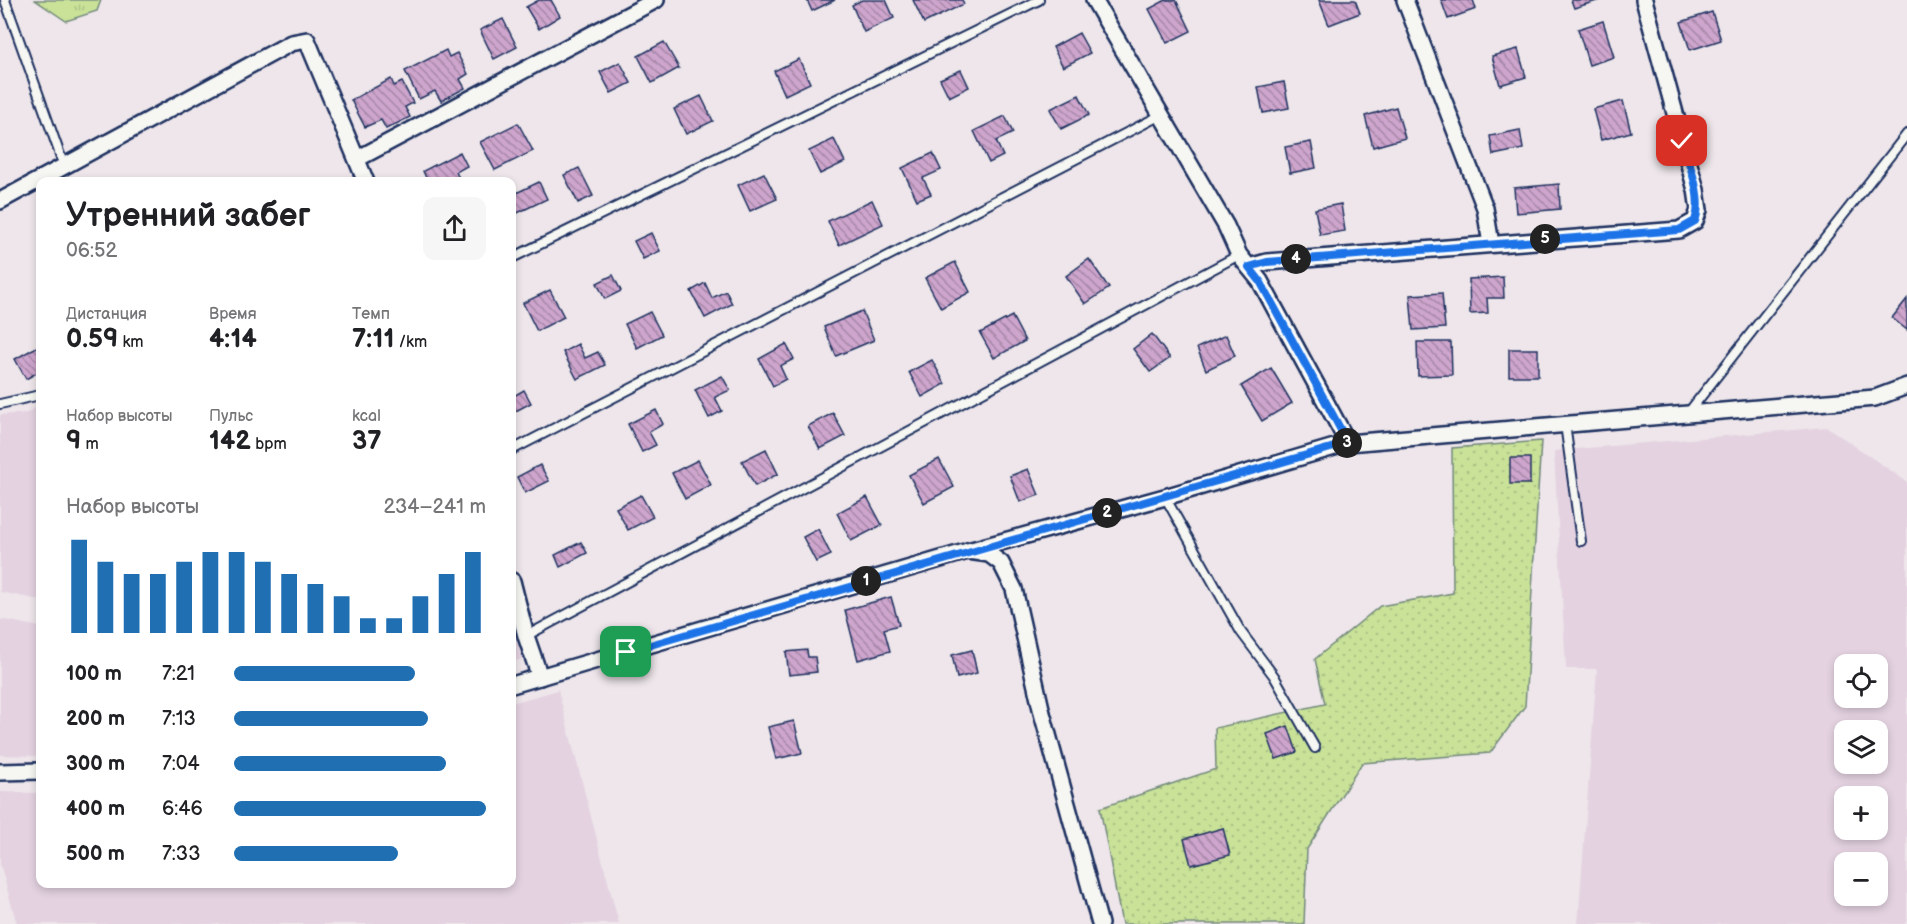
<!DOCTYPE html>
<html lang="ru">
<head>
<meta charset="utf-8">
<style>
	:root { --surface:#fff; --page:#f6f6f6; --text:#202124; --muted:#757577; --accent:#1f6fb2 }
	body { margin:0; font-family:"Balsamiq Sans",sans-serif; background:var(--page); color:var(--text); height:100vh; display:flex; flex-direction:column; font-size:22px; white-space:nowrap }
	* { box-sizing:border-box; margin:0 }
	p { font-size:20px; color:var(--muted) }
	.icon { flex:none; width:33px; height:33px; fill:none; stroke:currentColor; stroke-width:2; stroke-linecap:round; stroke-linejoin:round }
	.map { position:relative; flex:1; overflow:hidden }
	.drawer { position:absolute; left:36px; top:177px; width:480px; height:711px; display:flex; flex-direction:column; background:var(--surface); border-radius:12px; box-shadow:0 3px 9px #0003 }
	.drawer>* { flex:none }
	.controls { position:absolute; left:1834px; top:654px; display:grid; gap:12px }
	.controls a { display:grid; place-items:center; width:54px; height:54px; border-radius:12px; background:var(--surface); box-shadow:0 3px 9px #0003; font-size:30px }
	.pin { position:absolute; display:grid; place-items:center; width:51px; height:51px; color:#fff; margin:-26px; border-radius:12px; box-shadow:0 3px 9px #0006 }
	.km { position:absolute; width:30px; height:30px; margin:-15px; border-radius:50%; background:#222; color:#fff; font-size:16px; line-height:30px; text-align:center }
	.round { display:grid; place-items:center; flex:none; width:63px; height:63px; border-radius:12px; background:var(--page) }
	.overview { display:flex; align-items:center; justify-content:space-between; height:102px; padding:0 30px }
	h1 { font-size:33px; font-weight:700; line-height:45px }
	.figures { display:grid; grid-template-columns:repeat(3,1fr); gap:9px; height:102px; padding:6px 30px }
	.figures div { display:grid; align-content:center }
	.figures b { font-size:26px; font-weight:700 }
	.figures small { font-size:16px; font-weight:400 }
	.figures p { font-size:16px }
	.chart { height:168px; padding:12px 30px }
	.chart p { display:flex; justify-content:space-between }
	.chart svg { width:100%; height:108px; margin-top:6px; stroke:var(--accent); stroke-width:6 }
	ul { padding:0 30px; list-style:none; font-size:20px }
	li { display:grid; grid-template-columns:96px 72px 1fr; align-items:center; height:45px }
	li i { height:15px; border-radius:8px; background:var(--accent) }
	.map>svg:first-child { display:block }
	.built { fill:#e4d2e1; fill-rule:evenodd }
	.grass { fill:url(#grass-tufts); stroke:#72887b; stroke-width:1.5 }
	.garden { fill:url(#garden-dots); stroke:#72887b; stroke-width:1.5 }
	.building { fill:url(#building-back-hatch); stroke:#1b2f5e; stroke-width:1.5 }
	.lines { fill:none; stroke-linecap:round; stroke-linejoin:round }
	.service-casing { stroke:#1b2f5e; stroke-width:12 }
	.minor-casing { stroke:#1b2f5e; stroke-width:20 }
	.service { stroke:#f6f6f2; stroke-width:8 }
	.minor { stroke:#f6f6f2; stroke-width:15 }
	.route-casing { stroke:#fff; stroke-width:12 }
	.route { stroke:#1a73e8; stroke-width:8 }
</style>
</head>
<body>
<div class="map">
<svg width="1907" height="924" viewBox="0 0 1907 924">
	<defs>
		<pattern id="grass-tufts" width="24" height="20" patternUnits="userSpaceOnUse" patternTransform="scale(1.5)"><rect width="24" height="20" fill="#c9e298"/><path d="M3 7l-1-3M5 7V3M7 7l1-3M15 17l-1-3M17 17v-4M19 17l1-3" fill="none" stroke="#acc285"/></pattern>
		<pattern id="garden-dots" width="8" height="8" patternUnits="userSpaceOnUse" patternTransform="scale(1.5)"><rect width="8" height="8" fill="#c9e298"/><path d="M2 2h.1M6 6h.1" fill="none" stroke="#acc285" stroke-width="1.8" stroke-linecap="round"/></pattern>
		<pattern id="building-back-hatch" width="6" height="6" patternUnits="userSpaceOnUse" patternTransform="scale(1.5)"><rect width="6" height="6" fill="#cea5cc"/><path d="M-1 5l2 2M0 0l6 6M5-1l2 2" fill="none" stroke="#a687a9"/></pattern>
	</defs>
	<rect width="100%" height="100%" fill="#eee6ea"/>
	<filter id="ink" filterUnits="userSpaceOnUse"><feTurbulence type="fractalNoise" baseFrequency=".0167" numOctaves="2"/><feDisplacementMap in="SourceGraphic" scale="12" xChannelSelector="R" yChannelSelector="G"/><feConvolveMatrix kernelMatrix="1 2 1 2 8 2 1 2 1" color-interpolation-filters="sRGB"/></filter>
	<g filter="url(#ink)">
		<!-- built -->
		<g class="built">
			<path d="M40,405V600L0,592V415L27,413Z"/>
			<path d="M1827,427L1907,482V919L1905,924H1578L1597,669H1566L1554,451ZM1845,664H1878V698H1845ZM1845,730H1878V764H1845ZM1845,796H1878V830H1845ZM1845,862H1878V896H1845Z"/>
			<path d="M0,619L40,627V756L0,755Z"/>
			<path d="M512,624L522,659L512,662Z"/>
			<path d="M558,690L619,924H17L0,864V792L40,793V884H512V703Z"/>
		</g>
		<!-- grass -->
		<path class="grass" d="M35,0H101L97,11L66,21Z"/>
		<!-- garden -->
		<path class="garden" d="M1541,441L1525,706L1490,753L1362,763L1307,849L1304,924H1122L1100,808L1216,769L1215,728L1325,704L1315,659L1380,606L1453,593L1452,448Z"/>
		<!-- building -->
		<g class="building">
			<path d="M539,0H551L560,16L539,29L526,7Z"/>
			<path d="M807,0H835L812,11Z"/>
			<path d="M862,0H886L894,18L864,32L852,5Z"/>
			<path d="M913,0H962L964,4L924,23Z"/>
			<path d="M1166,0H1176L1191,31L1167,43L1149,9Z"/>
			<path d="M1319,0H1355L1360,13L1329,25Z"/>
			<path d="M1441,0H1473L1476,9L1448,19Z"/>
			<path d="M1571,0H1600L1574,8Z"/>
			<path d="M1712,12L1721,40L1690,50L1681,22Z"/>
			<path d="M503,19L517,47L494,59L480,30Z"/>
			<path d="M1603,21L1614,57L1589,65L1578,29Z"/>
			<path d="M1079,33L1090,53L1063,67L1053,47Z"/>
			<path d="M664,42L679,68L652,83L638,56Z"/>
			<path d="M1518,49L1526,77L1500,85L1492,56Z"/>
			<path d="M446,50L449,57L457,53L468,74L460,79L465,88L441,101L435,91L419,99L405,71Z"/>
			<path d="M799,59L810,83L785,95L774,71Z"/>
			<path d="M620,62L631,83L611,93L600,72Z"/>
			<path d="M961,70L969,87L949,97L940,79Z"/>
			<path d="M391,79L394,86L402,82L413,103L405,107L410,117L386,129L381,120L365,127L351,100Z"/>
			<path d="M1284,82L1289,108L1263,113L1258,87Z"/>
			<path d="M1079,95L1089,115L1061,129L1050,109Z"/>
			<path d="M701,96L713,121L686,134L674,109Z"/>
			<path d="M1623,101L1631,132L1601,140L1593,109Z"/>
			<path d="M1396,107L1405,138L1373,147L1365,116Z"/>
			<path d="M1005,116L1013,133L996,141L1003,156L989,163L974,131Z"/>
			<path d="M518,123L533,151L495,170L480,142Z"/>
			<path d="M1520,130L1523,149L1493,155L1490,136Z"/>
			<path d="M834,139L845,162L820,174L809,151Z"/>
			<path d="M1311,142L1316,168L1290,173L1285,147Z"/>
			<path d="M460,152L467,166L456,172L460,180L428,182L423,171Z"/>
			<path d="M933,153L941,170L923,178L931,194L917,200L902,168Z"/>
			<path d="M579,168L593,196L578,203L564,175Z"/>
			<path d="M764,173L777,199L750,211L738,185Z"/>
			<path d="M539,182L547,199L513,215L512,195Z"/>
			<path d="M1559,184L1560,209L1516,213L1514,188Z"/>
			<path d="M872,200L883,224L839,245L828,221Z"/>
			<path d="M1341,204L1345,231L1320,235L1315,209Z"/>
			<path d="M651,233L660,251L643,259L634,241Z"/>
			<path d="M1089,259L1109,288L1085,304L1066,276Z"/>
			<path d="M955,262L970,292L941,308L925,278Z"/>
			<path d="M613,275L621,291L605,299L597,283Z"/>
			<path d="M1503,277L1504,298H1487L1488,313L1470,314L1469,279Z"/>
			<path d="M705,283L712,298L726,291L732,304L705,318L691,291Z"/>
			<path d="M550,290L564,317L537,331L523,303Z"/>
			<path d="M1442,293L1445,328L1413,330L1410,295Z"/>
			<path d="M1907,299V330L1892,318Z"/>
			<path d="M862,311L874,340L836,356L824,327Z"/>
			<path d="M650,312L662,335L637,348L625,324Z"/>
			<path d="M1012,316L1025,341L994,358L980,333Z"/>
			<path d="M1152,334L1170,358L1150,372L1133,349Z"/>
			<path d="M1226,335L1235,356L1206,370L1197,348Z"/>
			<path d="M1417,342H1451L1452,375L1418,376Z"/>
			<path d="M578,344L585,358L598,352L605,365L577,379L563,352Z"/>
			<path d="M786,344L794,359L780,366L786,379L773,386L759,359Z"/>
			<path d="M40,345V371L26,379L15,359Z"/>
			<rect x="1509" y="349" width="29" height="27"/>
			<path d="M932,360L945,384L922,397L909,372Z"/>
			<path d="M1271,368L1292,403L1262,421L1241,386Z"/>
			<path d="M722,376L730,390L715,397L722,411L709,418L695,390Z"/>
			<path d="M524,390L531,403L512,413V397Z"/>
			<path d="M656,410L663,424L649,432L656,445L642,452L628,424Z"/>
			<path d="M833,413L845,436L820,449L808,426Z"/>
			<path d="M766,449L778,474L755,486L742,461Z"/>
			<rect x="1510" y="458" width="20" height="26"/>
			<path d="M939,459L954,487L924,503L909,475Z"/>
			<path d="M698,460L711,485L685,499L672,473Z"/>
			<path d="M540,465L549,481L525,493L517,477Z"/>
			<path d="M1028,469L1039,495L1020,502L1010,476Z"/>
			<path d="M641,495L653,517L628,530L616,508Z"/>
			<path d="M867,497L882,525L851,541L837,513Z"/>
			<path d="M818,529L831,555L816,562L803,537Z"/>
			<path d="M581,542L587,553L560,567L555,555Z"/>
			<path d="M891,597L899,625L884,629L890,651L858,660L845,610Z"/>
			<path d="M807,650L808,657H815L817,672L789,675L786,652Z"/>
			<path d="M972,650L977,673L957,678L952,655Z"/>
			<path d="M794,721L802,753L776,759L768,727Z"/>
			<path d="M1288,726L1297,752L1276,759L1267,734Z"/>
			<path d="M1223,828L1230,855L1191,865L1184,839Z"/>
		</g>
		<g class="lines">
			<!-- service casing -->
			<g class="service-casing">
				<g id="service">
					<path d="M5,0L64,166"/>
					<path d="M512,258L1039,0"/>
					<path d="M0,404L40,395"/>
					<path d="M1688,413L1907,134"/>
					<path d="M1565,424L1581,541"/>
					<path d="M512,450L1161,115"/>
					<path d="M1165,497L1241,632L1274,676L1315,748"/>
					<path d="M526,636L1239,255"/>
				</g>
			</g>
			<!-- minor casing -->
			<g class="minor-casing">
				<g id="minor">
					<path d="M1094,0L1226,226L1239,255L1260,281L1348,443"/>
					<path d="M1405,0L1485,208L1491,244"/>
					<path d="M357,159L656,0"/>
					<path d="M0,201L291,43L307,40L366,182"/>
					<path d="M1249,267L1267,262L1679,230L1695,221L1699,210L1696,190L1644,0"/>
					<path d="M968,551L1165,497L1348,443L1875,398L1907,386"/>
					<path d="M512,581L526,636L540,677"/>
					<path d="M512,685L968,551L989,554L1001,563L1014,589L1042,713L1100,924"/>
					<path d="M0,772L40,771"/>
				</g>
			</g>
			<!-- service -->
			<use href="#service" class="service"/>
			<!-- minor -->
			<use href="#minor" class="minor"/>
		</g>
	</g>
	<g class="lines" filter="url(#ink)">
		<!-- route casing -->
		<g class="route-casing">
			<path id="route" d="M626,652L1348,443L1260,281L1249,267L1267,262L1679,230L1695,221C1704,197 1689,165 1682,141"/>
		</g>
		<!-- route -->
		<use href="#route" class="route"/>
	</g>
</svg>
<div class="controls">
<a><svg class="icon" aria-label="locate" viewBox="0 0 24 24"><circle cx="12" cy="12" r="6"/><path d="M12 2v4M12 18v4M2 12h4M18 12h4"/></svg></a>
<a><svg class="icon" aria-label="layers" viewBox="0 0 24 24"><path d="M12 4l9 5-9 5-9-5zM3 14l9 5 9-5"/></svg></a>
<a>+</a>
<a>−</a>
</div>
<div class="pin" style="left:626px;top:652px;background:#1e9e55"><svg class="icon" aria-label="arrive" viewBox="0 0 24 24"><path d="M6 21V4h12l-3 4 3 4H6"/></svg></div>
<div class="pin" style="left:1682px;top:141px;background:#d93025"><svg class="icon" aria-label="check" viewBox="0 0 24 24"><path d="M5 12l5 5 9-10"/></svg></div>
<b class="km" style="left:866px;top:581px">1</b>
<b class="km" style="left:1107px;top:513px">2</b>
<b class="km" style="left:1347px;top:443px">3</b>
<b class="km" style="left:1296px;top:259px">4</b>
<b class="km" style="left:1545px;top:239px">5</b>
<section class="drawer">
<div class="overview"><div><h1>Утренний забег</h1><p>06:52</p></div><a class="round"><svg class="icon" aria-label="share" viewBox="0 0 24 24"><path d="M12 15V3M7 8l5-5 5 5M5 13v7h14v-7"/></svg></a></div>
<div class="figures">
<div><p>Дистанция</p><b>0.59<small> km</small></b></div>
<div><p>Время</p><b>4:14</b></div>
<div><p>Темп</p><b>7:11<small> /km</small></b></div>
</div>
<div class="figures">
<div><p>Набор высоты</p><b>9<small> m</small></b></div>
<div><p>Пульс</p><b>142<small> bpm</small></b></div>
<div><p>kcal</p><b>37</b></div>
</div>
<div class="chart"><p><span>Набор высоты</span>234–241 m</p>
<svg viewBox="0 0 160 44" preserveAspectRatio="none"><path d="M5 44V6M15 44V15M25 44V20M35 44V20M45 44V15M55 44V11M65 44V11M75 44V15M85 44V20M95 44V24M105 44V29M115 44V38M125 44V38M135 44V29M145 44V20M155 44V11"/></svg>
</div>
<ul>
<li><b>100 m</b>7:21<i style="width:72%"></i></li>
<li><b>200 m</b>7:13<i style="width:77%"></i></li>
<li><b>300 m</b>7:04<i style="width:84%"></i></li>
<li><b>400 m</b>6:46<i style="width:100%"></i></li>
<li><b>500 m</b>7:33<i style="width:65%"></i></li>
</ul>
</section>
</div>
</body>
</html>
